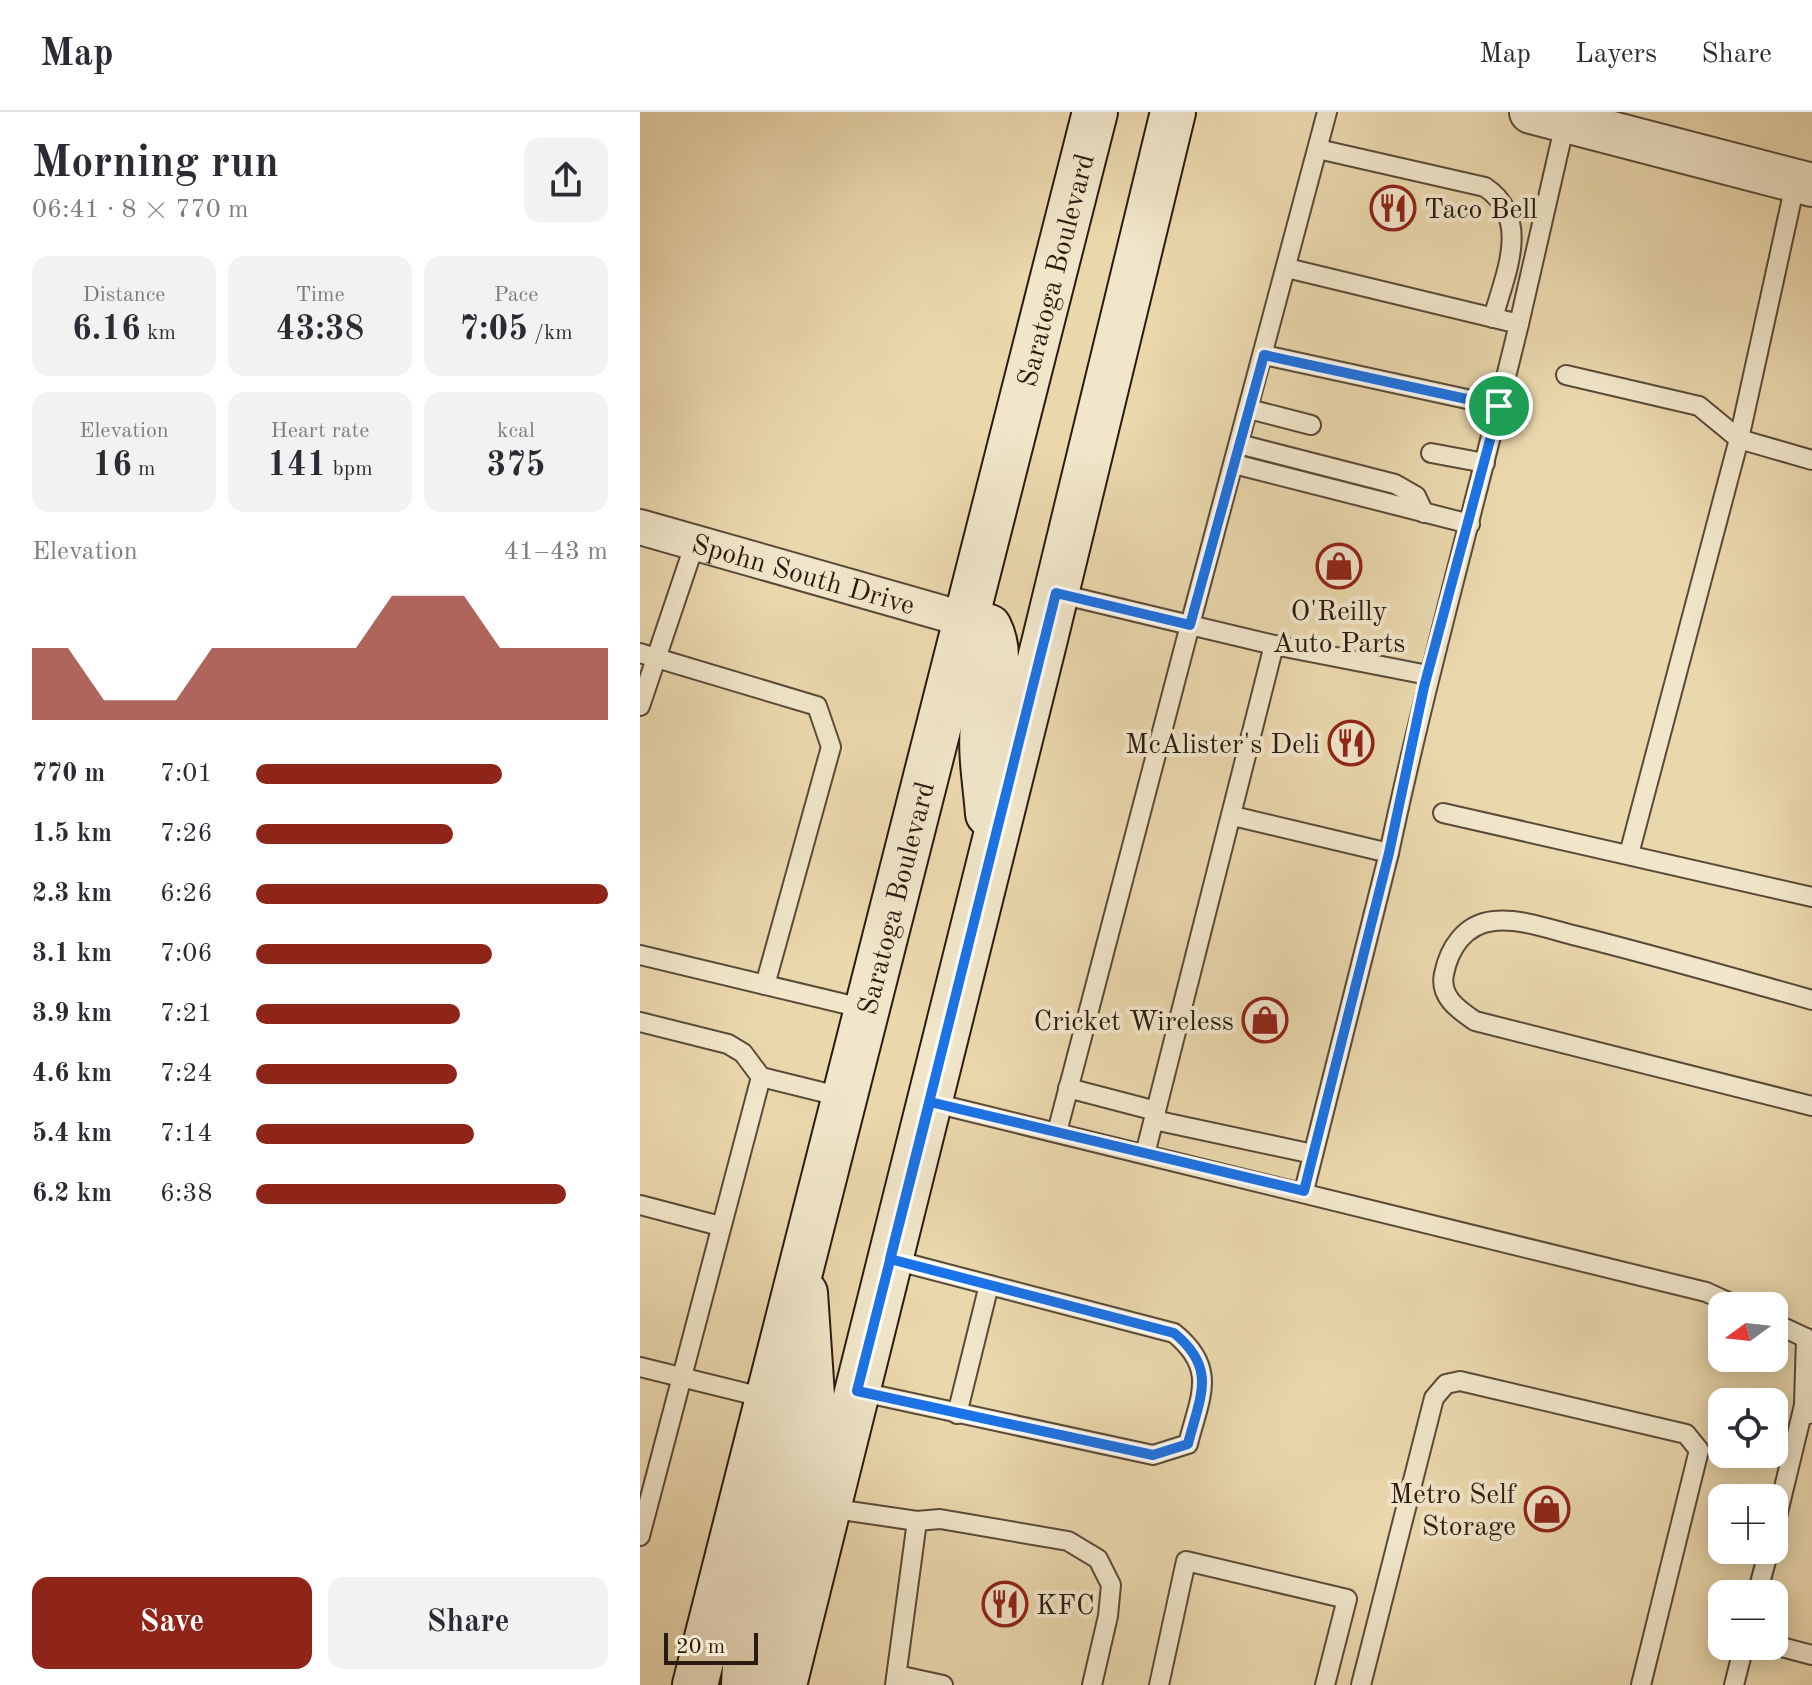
<!DOCTYPE html>
<html lang="en">
<head>
<meta charset="utf-8">
<style>
	:root { --surface:#fff; --page:#f2f2f3; --text:#2b2b33; --muted:#7c7c81; --line:#e1e1e2; --accent:#8f2418 }
	body { margin:0; font-family:"Old Standard TT",serif; background:var(--page); color:var(--text); height:100vh; display:flex; flex-direction:column; font-size:30px; white-space:nowrap }
	* { box-sizing:border-box; margin:0 }
	p { font-size:26px; color:var(--muted) }
	.icon { flex:none; width:44px; height:44px; fill:none; stroke:currentColor; stroke-width:2; stroke-linecap:round; stroke-linejoin:round }
	.map { position:relative; flex:1; overflow:hidden }
	.drawer { display:flex; flex-direction:column; background:var(--surface); width:640px }
	.drawer>* { flex:none }
	.needle { width:52px; rotate:255deg }
	.controls { position:absolute; left:1068px; top:1180px; display:grid; gap:16px }
	.controls a { display:grid; place-items:center; width:80px; height:80px; border-radius:16px; background:var(--surface); box-shadow:0 4px 20px #0003; font-size:40px }
	.scale { position:absolute; left:24px; bottom:20px; width:94px; box-sizing:border-box; padding-left:8px; border:4px solid #2a1b11; border-top:0; font-size:22px; line-height:28px; white-space:nowrap; color:#2a1b11; -webkit-text-stroke:6px #f1e6ca; paint-order:stroke }
	.pin { position:absolute; display:grid; place-items:center; width:68px; height:68px; color:#fff; margin:-34px; border:4px solid #fff; border-radius:50%; box-shadow:0 2px 8px #0007 }
	.round { display:grid; place-items:center; flex:none; width:84px; height:84px; border-radius:16px; background:var(--page) }
	.head { display:flex; align-items:center; justify-content:space-between; height:136px; padding:0 32px }
	h1 { font-size:44px; font-weight:700; line-height:60px }
	.figures { display:grid; grid-template-columns:repeat(3,1fr); gap:12px; height:136px; padding:8px 32px }
	.figures div { display:grid; align-content:center; border-radius:16px; background:var(--page); text-align:center }
	.figures b { font-size:34px; font-weight:700 }
	.figures small { font-size:22px; font-weight:400 }
	.figures p { font-size:22px }
	.chart { height:224px; padding:16px 32px }
	.chart p { display:flex; justify-content:space-between }
	.chart svg { width:100%; height:144px; margin-top:8px; fill:var(--accent); opacity:.7 }
	.action { display:flex; gap:16px; margin-top:auto; padding:16px 32px }
	.action a { flex:1; height:92px; border-radius:16px; background:var(--accent); color:#fff; font-size:32px; font-weight:700; line-height:92px; text-align:center }
	.action a+a { background:var(--page); color:var(--text) }
	ul { padding:0 32px; list-style:none; font-size:26px }
	li { display:grid; grid-template-columns:128px 96px 1fr; align-items:center; height:60px }
	li i { height:20px; border-radius:10px; background:var(--accent) }
	header { display:flex; align-items:center; gap:48px; box-sizing:border-box; height:112px; padding:0 40px; background:var(--surface); border-bottom:2px solid var(--line) }
	header strong { font-size:38px }
	nav { display:flex; gap:44px; margin-inline-start:auto; font-size:28px }
	main { display:flex; flex:1; min-height:0 }
	.map>svg:first-child { display:block }
	.lines { fill:none; stroke-linecap:round; stroke-linejoin:round }
	.service-casing { stroke:#5a4a38; stroke-width:22 }
	.minor-casing { stroke:#5a4a38; stroke-width:38 }
	.tertiary-casing { stroke:#5a4a38; stroke-width:46 }
	.secondary-casing { stroke:#2a1b11; stroke-width:48 }
	.service { stroke:#f1e6ca; stroke-width:18 }
	.minor { stroke:#f1e6ca; stroke-width:34 }
	.tertiary { stroke:#f1e6ca; stroke-width:42 }
	.secondary { stroke:#f1e6ca; stroke-width:44 }
	.route-casing { stroke:#fff; stroke-width:16 }
	.route { stroke:#1a73e8; stroke-width:10 }
	.labels { text-anchor:middle; stroke-width:8; stroke-linejoin:round; paint-order:stroke }
	.poi-label { font-size:28px; fill:#2a1b11; stroke:#f1e6ca; text-anchor:end }
	.street-label { font-size:28px; fill:#2a1b11; stroke:#f1e6ca }
</style>
</head>
<body>
<header>
<strong>Map</strong>
<nav><a>Map</a><a>Layers</a><a>Share</a></nav>
</header>
<main>
<section class="drawer">
<div class="head"><div><h1>Morning run</h1><p>06:41 · 8 × 770 m</p></div><a class="round"><svg class="icon" aria-label="share" viewBox="0 0 24 24"><path d="M12 15V3M7 8l5-5 5 5M5 13v7h14v-7"/></svg></a></div>
<div class="figures">
<div><p>Distance</p><b>6.16<small> km</small></b></div>
<div><p>Time</p><b>43:38</b></div>
<div><p>Pace</p><b>7:05<small> /km</small></b></div>
</div>
<div class="figures">
<div><p>Elevation</p><b>16<small> m</small></b></div>
<div><p>Heart rate</p><b>141<small> bpm</small></b></div>
<div><p>kcal</p><b>375</b></div>
</div>
<div class="chart"><p><span>Elevation</span>41–43 m</p>
<svg viewBox="0 0 160 44" preserveAspectRatio="none"><path d="M0 44V22L10 22L20 38L30 38L40 38L50 22L60 22L70 22L80 22L90 22L100 6L110 6L120 6L130 22L140 22L150 22L160 22V44z"/></svg>
</div>
<ul>
<li><b>770 m</b>7:01<i style="width:70%"></i></li>
<li><b>1.5 km</b>7:26<i style="width:56%"></i></li>
<li><b>2.3 km</b>6:26<i style="width:100%"></i></li>
<li><b>3.1 km</b>7:06<i style="width:67%"></i></li>
<li><b>3.9 km</b>7:21<i style="width:58%"></i></li>
<li><b>4.6 km</b>7:24<i style="width:57%"></i></li>
<li><b>5.4 km</b>7:14<i style="width:62%"></i></li>
<li><b>6.2 km</b>6:38<i style="width:88%"></i></li>
</ul>
<div class="action"><a>Save</a><a>Share</a></div>
</section>
<div class="map">
<svg width="1172" height="1573" viewBox="0 0 1172 1573">
	<rect width="100%" height="100%" fill="#ead8ad"/>
	<filter id="stains"><feTurbulence type="fractalNoise" baseFrequency=".0025" numOctaves="4"/><feColorMatrix values="0 0 0 0 .2 0 0 0 0 .09 0 0 0 0 .02 0 0 0 .5 -.17"/></filter>
	<radialGradient id="worn" r=".72"><stop offset=".6" stop-color="#630" stop-opacity="0"/><stop offset="1" stop-color="#630" stop-opacity=".3"/></radialGradient>
	<g class="lines">
		<!-- service casing -->
		<g class="service-casing">
			<g id="service">
				<path d="M678,37L845,75C892,107 865,162 853,206"/>
				<path d="M647,156L879,212L926,7"/>
				<path d="M624,243L859,294"/>
				<path d="M926,263L1059,294L1099,327L1172,348"/>
				<path d="M609,297L671,313"/>
				<path d="M599,332L755,372L776,384L784,401"/>
				<path d="M791,341L845,351"/>
				<path d="M594,352L830,412"/>
				<path d="M416,481L550,513L417,1020"/>
				<path d="M634,533L788,563"/>
				<path d="M0,541L177,594L191,635L125,873"/>
				<path d="M0,594L55,431"/>
				<path d="M803,701L1172,785"/>
				<path d="M593,704L749,741C787,563 836,389 879,212"/>
				<path d="M989,742L1099,327L1156,68"/>
				<path d="M0,843L226,897"/>
				<path d="M1172,888C1094,866 1016,844 937,824C912,818 880,806 854,809C824,812 809,837 804,862C799,885 819,898 835,909L1172,994"/>
				<path d="M0,910L88,932L103,941L121,965L202,985"/>
				<path d="M428,976L516,999"/>
				<path d="M290,990L1066,1180L1097,1194"/>
				<path d="M514,1008L673,1042"/>
				<path d="M505,1042L634,533L550,513L687,0"/>
				<path d="M664,1079L749,741"/>
				<path d="M0,1093L80,1114"/>
				<path d="M1134,1211L1166,1226"/>
				<path d="M1166,1226L1164,1293L1169,1302"/>
				<path d="M0,1255L126,1286"/>
				<path d="M217,1279L513,1343L548,1332C560,1284 578,1257 534,1221L250,1147"/>
				<path d="M317,1302L349,1173"/>
				<path d="M188,1396L277,1409L300,1407L428,1429L458,1447L471,1473L468,1504L452,1573"/>
				<path d="M1134,1417L1164,1293"/>
				<path d="M0,1424L121,965"/>
				<path d="M1117,1482L1129,1438"/>
				<path d="M1134,1533L1172,1543"/>
				<path d="M257,1563L303,1573"/>
				<path d="M255,1573L277,1409"/>
				<path d="M519,1573L546,1449L707,1487L685,1573"/>
				<path d="M721,1573L794,1286L806,1272L820,1269L1046,1322L1059,1338L1001,1573"/>
				<path d="M1094,1573L1104,1534"/>
			</g>
		</g>
		<!-- minor casing -->
		<g class="minor-casing">
			<g id="minor">
				<path id="s1" d="M0,415L327,508"/>
			</g>
		</g>
		<!-- tertiary casing -->
		<g class="tertiary-casing">
			<path id="tertiary" d="M891,0L1172,73"/>
		</g>
		<!-- secondary casing -->
		<g class="secondary-casing">
			<g id="secondary">
				<path d="M327,508L349,515C366,549 347,579 343,613C340,642 346,674 348,702"/>
				<path id="s2" d="M55,1573L455,0"/>
				<path d="M104,1573L105,1552L172,1284L165,1181"/>
				<path d="M144,1573L405,527L533,0"/>
			</g>
		</g>
		<!-- service -->
		<use href="#service" class="service"/>
		<!-- minor -->
		<use href="#minor" class="minor"/>
		<!-- tertiary -->
		<use href="#tertiary" class="tertiary"/>
		<!-- secondary -->
		<use href="#secondary" class="secondary"/>
	</g>
	<g class="lines">
		<!-- route casing -->
		<g class="route-casing">
			<path id="route" d="M859,294L624,243L550,513L416,481L250,1147L534,1221C578,1257 560,1284 548,1332L513,1343L217,1279L290,990L664,1079L749,741L784,575L859,294"/>
		</g>
		<!-- route -->
		<use href="#route" class="route"/>
	</g>
	<!-- icons -->
	<defs>
		<g id="restaurant-ring" transform="scale(2.3)"><circle r="9.5" fill="#f1e6ca" stroke="#8f2418" stroke-width="1.5"/><path d="M-5-6h1v4h1v-4h1v4h1v-4h1v5L-1.5 .5V6h-2V.5L-5-1ZM5-6V6H3V1.5H1.5Q1.5-4 5-6Z" fill="#8f2418"/></g>
		<g id="shop-ring" transform="scale(2.3)"><circle r="9.5" fill="#f1e6ca" stroke="#8f2418" stroke-width="1.5"/><path d="M-5-2.5h2.3a2.7 3.5 0 0 1 5.4 0H5L5.5 6h-11ZM-1.5-2.5h3a1.5 2.3 0 0 0-3 0Z" fill="#8f2418"/></g>
	</defs>
	<g fill-rule="evenodd">
		<use href="#restaurant-ring" x="753" y="96"/>
		<use href="#shop-ring" x="699" y="454"/>
		<use href="#restaurant-ring" x="711" y="631"/>
		<use href="#shop-ring" x="625" y="908"/>
		<use href="#shop-ring" x="907" y="1397"/>
		<use href="#restaurant-ring" x="365" y="1492"/>
	</g>
	<g class="labels">
		<!-- poi labels -->
		<g class="poi-label">
			<text x="784" y="106" text-anchor="start">Taco Bell</text>
			<text x="699" y="508" text-anchor="middle">O'Reilly<tspan x="699" dy="32">Auto Parts</tspan></text>
			<text x="680" y="641">McAlister's Deli</text>
			<text x="594" y="918">Cricket Wireless</text>
			<text x="876" y="1391">Metro Self<tspan x="876" dy="32">Storage</tspan></text>
			<text x="396" y="1502" text-anchor="start">KFC</text>
		</g>
		<!-- street labels -->
		<g class="street-label">
			<text dy="10" stroke="none"><textPath href="#s2" startOffset="1460">Saratoga Boulevard</textPath></text>
			<text dy="10" stroke="none"><textPath href="#s1" startOffset="170">Spohn South Drive</textPath></text>
			<text dy="10" stroke="none"><textPath href="#s2" startOffset="812">Saratoga Boulevard</textPath></text>
		</g>
	</g>
	<rect width="100%" height="100%" filter="url(#stains)"/>
	<rect width="100%" height="100%" fill="url(#worn)"/>
</svg>
<div class="controls">
<a><svg class="needle" viewBox="-14 -14 28 28"><path d="M0-13l5 13h-10z" fill="#e53935"/><path d="M0 13l5-13h-10z" fill="#7c7c81"/></svg></a>
<a><svg class="icon" aria-label="locate" viewBox="0 0 24 24"><circle cx="12" cy="12" r="6"/><path d="M12 2v4M12 18v4M2 12h4M18 12h4"/></svg></a>
<a>+</a>
<a>−</a>
</div>
<div class="scale">20 m</div>
<div class="pin" style="left:859px;top:294px;background:#1e9e55"><svg class="icon" aria-label="arrive" viewBox="0 0 24 24"><path d="M6 21V4h12l-3 4 3 4H6"/></svg></div>
</div>
</main>
</body>
</html>
